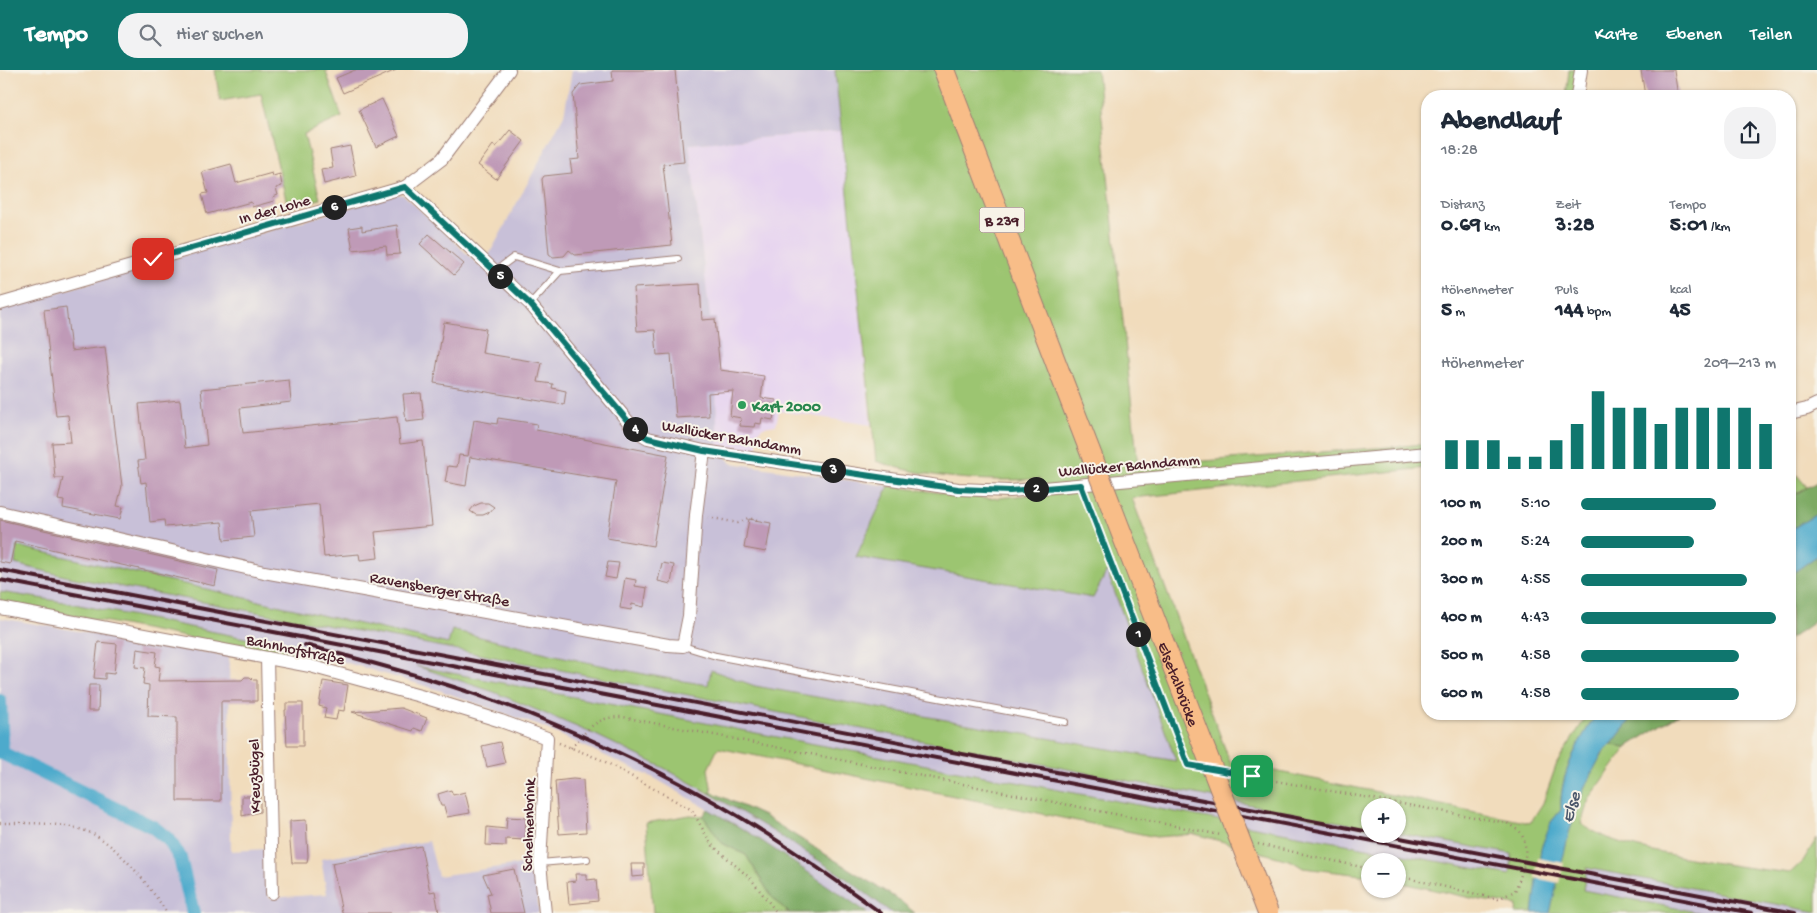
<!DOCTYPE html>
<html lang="de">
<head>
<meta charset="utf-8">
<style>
	:root { --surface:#fff; --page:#f2f2f3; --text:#1f2937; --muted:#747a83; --accent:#0f766e }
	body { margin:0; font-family:"Gochi Hand",sans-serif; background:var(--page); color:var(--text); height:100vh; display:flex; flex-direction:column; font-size:19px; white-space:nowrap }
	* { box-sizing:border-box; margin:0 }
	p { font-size:16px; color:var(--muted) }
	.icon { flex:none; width:28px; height:28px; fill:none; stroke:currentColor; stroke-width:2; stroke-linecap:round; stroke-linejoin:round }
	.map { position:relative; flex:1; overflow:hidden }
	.panel { position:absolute; left:1421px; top:20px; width:375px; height:630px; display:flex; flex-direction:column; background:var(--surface); border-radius:20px; box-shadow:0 1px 4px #0004 }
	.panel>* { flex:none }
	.buttons { position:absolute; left:1361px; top:728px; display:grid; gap:10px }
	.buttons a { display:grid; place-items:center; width:45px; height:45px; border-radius:50%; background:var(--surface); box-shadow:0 1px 4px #0004; font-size:25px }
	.pin { position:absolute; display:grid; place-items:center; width:42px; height:42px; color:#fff; margin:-21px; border-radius:10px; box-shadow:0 2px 8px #0006 }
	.km { position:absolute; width:25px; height:25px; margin:-12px; border-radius:50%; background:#222; color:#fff; font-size:14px; line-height:25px; text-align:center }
	.round { display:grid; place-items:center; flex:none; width:52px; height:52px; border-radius:20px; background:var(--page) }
	.headline { display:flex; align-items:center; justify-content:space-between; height:85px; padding:0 20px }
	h1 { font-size:28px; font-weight:800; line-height:38px }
	.stats { display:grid; grid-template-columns:repeat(3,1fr); gap:8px; height:85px; padding:5px 20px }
	.stats div { display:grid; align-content:center }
	.stats b { font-size:21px; font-weight:800 }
	.stats small { font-size:14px; font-weight:400 }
	.stats p { font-size:14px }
	.chart { height:140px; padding:10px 20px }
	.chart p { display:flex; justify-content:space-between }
	.chart svg { width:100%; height:90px; margin-top:5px; stroke:var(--accent); stroke-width:6 }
	ul { padding:0 20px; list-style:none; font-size:16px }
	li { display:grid; grid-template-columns:80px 60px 1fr; align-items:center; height:38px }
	li i { height:12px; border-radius:6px; background:var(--accent) }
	header { display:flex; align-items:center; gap:30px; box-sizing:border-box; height:70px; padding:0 25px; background:var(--accent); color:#fff }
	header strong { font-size:24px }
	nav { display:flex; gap:28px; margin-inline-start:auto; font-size:18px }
	.search { width:350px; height:45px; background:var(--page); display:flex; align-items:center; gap:12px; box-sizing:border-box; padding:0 18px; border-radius:20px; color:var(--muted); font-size:19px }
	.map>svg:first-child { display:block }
	.built { fill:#e6d3f0 }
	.industrial { fill:#c8c0d8 }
	.green { fill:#9cc571; stroke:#73724e }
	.forest { fill:#7daa63; stroke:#646447 }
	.water { fill:#4daacc; stroke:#4c647c }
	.pier { fill:#f1dcbc }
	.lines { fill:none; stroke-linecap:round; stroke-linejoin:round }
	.canal { stroke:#4daacc; stroke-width:14 }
	.building { fill:#bf9ab7 }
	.lane-casing { stroke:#9e7e74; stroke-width:8 }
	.street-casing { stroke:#9e7e74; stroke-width:14 }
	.primary-casing { stroke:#9e7e74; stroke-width:22 }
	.path { stroke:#9e7e74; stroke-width:2.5; stroke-dasharray:1 4; stroke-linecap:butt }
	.lane { stroke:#fff; stroke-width:6 }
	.street { stroke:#fff; stroke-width:12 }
	.primary { stroke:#f8bd88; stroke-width:20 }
	.rail { stroke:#4a1f2b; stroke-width:4 }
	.primary-bridge-casing { stroke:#9e7e74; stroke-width:22; stroke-linecap:butt }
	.primary-bridge { stroke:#f8bd88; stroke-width:20 }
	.route-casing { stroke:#fff; stroke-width:10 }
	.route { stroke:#0f766e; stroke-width:6 }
	.leisure-dot { fill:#2e9e5b; stroke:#f7f3e8; stroke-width:2 }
	.labels { text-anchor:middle; stroke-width:4; stroke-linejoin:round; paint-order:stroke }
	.shield { fill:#f7f3e8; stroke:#7e5f64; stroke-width:1 }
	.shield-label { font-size:15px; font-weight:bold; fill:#4a1f2b }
	.street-label { font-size:16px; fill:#4a1f2b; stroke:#f7f3e8 }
	.leisure-label { font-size:16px; font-weight:bold; fill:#27864d; stroke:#f7f3e8; text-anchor:start }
	.water-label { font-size:18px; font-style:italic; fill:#4b576b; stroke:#f7f3e8 }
</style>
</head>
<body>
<header>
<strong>Tempo</strong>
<div class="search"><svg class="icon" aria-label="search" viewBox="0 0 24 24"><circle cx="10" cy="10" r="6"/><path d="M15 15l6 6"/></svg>Hier suchen</div>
<nav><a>Karte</a><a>Ebenen</a><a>Teilen</a></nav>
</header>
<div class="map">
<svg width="1817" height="843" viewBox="0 0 1817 843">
	<rect width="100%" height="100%" fill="#f7f3e8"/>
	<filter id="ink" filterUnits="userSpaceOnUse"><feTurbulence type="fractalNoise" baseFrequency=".02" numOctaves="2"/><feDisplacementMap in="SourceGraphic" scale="10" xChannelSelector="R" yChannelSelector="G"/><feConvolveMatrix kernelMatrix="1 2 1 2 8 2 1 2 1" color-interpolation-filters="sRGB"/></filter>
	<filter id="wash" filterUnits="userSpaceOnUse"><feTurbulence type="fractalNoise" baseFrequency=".0096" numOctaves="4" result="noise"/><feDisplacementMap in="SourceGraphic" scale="20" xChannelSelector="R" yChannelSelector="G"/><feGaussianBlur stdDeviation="1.12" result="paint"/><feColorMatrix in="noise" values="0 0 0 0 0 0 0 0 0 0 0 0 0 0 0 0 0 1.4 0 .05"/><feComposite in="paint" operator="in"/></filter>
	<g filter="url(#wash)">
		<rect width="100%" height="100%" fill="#f1dcbc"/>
		<!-- built -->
		<path class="built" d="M842,61L871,355L779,341L776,355L763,357L753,367L758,373L755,385L718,379L716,324L722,323L715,248L710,249L689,74Z"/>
		<!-- industrial -->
		<g class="industrial">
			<path d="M572,0H835L842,61L689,74L710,248H716L717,273H719L722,323L716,324L718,379L731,393L889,416L856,487L1107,501L1176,691L755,616L711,600L708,615L646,606L569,589L452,560L448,574L15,494L69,507L427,574L1370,758V764L1398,763L1513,784L1510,805L756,663L422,597L494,622L596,665L664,698L766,757L843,806L892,843H868L753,765L656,709L542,657L439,620L300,579L64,532L0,522V239L396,124L404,125L481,197L489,185L564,45Z"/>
			<path d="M0,548L229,586L231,781L266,779L269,828L327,824L321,789L429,771L438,806L534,792L539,843H0Z"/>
			<path d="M1586,798L1817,842V843H1701L1582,820Z"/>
		</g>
		<!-- green -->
		<g class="green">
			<path d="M215,0H328L326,2L342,47L304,64L320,129L288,138L261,24L220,31Z"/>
			<path d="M835,0H1097L1138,396L1427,374V400L1426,398L1132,428L1230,692L1530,753L1543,733L1557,693L1588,644H1597C1578,671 1559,706 1561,740L1551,752L1533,843H1516L1517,835L1480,830L1398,812V791H1370V806L1303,798L1292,791L1195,764L1156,767L718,678L708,699L712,722L709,723L664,698L596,665L494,622L416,596L756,663L1510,805L1512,784L1398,763V736H1370V758L427,574L69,507L15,494L17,476L448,574L452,560C537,581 621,602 708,615L711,600L755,616L1176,691L1107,501L1093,528L856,487L889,416L988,429L1046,423L1040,409C984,412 929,409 876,391Z"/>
			<path d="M1569,0H1584L1580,26H1566Z"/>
			<path d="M1790,397L1807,417L1790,427Z"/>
			<path d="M0,522L64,532L300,579L324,594L0,531Z"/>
			<path d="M1611,675L1627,677L1589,729L1581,754C1615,776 1655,782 1695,789C1726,795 1758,799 1790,803L1803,791L1817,768V842L1587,798L1583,820L1701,843H1550C1558,801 1579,702 1611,675Z"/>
			<path d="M690,745L703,746L722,773L746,785L771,826L789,843H653L646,753Z"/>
		</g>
		<!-- forest -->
		<g class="forest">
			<path d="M1817,412V444L1790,460V427Z"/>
			<path d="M1817,486V550L1790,569V505Z"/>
			<path d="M1635,644H1679L1627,677L1611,675Z"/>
			<path d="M712,722L764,746L899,830L915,843H892L843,806L766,757L709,723Z"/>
			<path d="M708,739L753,765L868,843H789L771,826L746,785L722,773L703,746Z"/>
		</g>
		<!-- water -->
		<g class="water">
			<path d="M1817,444V486L1790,505V460Z"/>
			<path d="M1597,644H1635L1611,675L1603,682L1584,718L1569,763L1550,843H1533L1541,778L1551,752L1561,740C1559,706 1578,671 1597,644Z"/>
		</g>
		<!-- pier -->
		<path class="pier" d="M1538,788L1564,793L1559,813L1535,808Z"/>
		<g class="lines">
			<!-- canal -->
			<path class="canal" d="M0,631L2,683L153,757L169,770L180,788L193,843"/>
		</g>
		<g id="blocks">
			<!-- building -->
			<g class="building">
				<path d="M355,0H396L343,23L336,8Z"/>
				<path d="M612,0H675L684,92L663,94L672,175L575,185L569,180L564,186L553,187L549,184L542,109L544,106L572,103L570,90L579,89L573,24L580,15L613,11Z"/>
				<path d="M1641,0H1674L1678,26H1645Z"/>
				<path d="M382,29L399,66L376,77L359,40Z"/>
				<path d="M510,60L524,71L496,109L478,95L493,75L496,77Z"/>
				<path d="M350,76L356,106L324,114L321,100L333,98L330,80Z"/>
				<path d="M231,94L236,113L272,103L273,106L280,104L282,116L276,118L278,125L273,127L274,131L252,137L251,132L207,144L202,124L208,123L202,102Z"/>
				<path d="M397,155L400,184L387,185L386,176L353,180L349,158L362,156V161Z"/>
				<path d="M429,164L464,194L454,205L420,174Z"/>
				<path d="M700,214L702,250L715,249L720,300L764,306L761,328L776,330L773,350L762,348L761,354L755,353L754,357L740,356L741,348L730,346L733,321L708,323L709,346L676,348L671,284L657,285L655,260L637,261L634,218Z"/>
				<path d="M66,237L71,281L105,277L122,416L117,436L123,437L120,449L63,438L64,431L58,430L63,408H55L52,373L71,372L68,345L56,346L44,240Z"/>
				<path d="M444,252L486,259L482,283L542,293L538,312L553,314L552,318L566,321L564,335L434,313Z"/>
				<path d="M289,310L291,332L240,338L243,363L397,347L400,374L423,371L432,456L375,462L378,488L360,490L359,484L324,487L319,434L251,441L254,467L224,470L222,452L165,457L164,450L150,452L146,412L141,413L138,391L145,390L139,334L180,330L185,378L207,375L201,319Z"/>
				<path d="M421,323L424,350L406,352L403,324Z"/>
				<path d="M498,348L537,354L536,360L668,385L653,476L607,468L616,411L470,387L466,416L445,412L448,396L457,397L459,385L468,386L474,350L497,354Z"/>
				<path d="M481,433H488L494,437L490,442L483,445H476L470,441L474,436Z"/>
				<path d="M749,449L771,453L766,482L744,478Z"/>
				<path d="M0,450L218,500L215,516L15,471L10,494L0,492Z"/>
				<path d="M608,492L619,493L616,509L605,507Z"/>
				<path d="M662,493L674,495L671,514L658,511Z"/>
				<path d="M625,508L636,510L635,516L647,518L644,537L632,534L631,540L620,538Z"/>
				<path d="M98,572L117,574L114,604L105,603V609L94,608Z"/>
				<path d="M137,579L157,582L155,596L160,597L158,611L242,610L245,607H250L253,610H257V631H221V731H177V647L148,646L149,615L143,614L145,598L135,597Z"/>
				<path d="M323,611L348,615L344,641L338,640L336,650L324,648L326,638L319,636Z"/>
				<path d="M89,615H99L98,641H88Z"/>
				<path d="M286,633H303V676H287L285,640H286Z"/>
				<path d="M401,638L427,648L422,661L414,658L413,661L352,642Z"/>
				<path d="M500,672L505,693L487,697L482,676Z"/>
				<path d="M573,709L583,710L586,762L559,764L555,711Z"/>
				<path d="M451,720L453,725L465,722L470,743L447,747L444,736H441L438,724Z"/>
				<path d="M242,726H260V742L242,746Z"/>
				<path d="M507,747L526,748L525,770L506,769V776L486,775L487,757L506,759Z"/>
				<path d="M306,750L308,786L307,793H292L290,772V751Z"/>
				<path d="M421,776L430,822L435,821L439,843H342L332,793Z"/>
				<path d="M631,794H644V806L632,807Z"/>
				<path d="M514,799L524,843H491L487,824L491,823L483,805Z"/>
				<path d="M575,804H587V810L596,809L598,831L569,834L567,812L576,811Z"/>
			</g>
		</g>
	</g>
	<g filter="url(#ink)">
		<use href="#blocks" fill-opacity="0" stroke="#9e7e74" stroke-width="1"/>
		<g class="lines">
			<!-- lane casing -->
			<g class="lane-casing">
				<g id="lane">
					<path d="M495,201L514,187L560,201"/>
					<path d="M530,234L560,201L678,189"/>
					<path d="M683,576L716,586L1065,652"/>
					<path d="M540,793L587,789"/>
				</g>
			</g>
			<!-- street casing -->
			<g class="street-casing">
				<g id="street">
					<path d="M1577,26L1581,0"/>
					<path d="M405,117L530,234L636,361L648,368L704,381L958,419L1010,421L1428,383"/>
					<path d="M0,234L405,117L442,89L509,0"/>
					<path d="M1790,343L1807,339L1817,334"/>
					<path d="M0,442L264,502L668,575L683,576L689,546L696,445L704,381"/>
					<path d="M0,538L310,596L420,626L501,651L547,668L540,793L545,843"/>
					<path d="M267,588L272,823"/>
				</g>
			</g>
			<!-- primary casing -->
			<g class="primary-casing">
				<path id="primary" d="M944,0L1059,301"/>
			</g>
			<!-- path -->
			<g class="path">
				<path d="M1085,426L1188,695L1195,696"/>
				<path d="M708,447L738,453L748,448L757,450"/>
				<path d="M559,673L602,690L692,740L711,774L751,809L777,843"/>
				<path d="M571,678C588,659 596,646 623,647L1221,765"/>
				<path d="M1232,703L1507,753C1511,756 1517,759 1520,762C1532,778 1521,806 1515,821L1498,829L1398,806"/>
				<path d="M0,753C27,753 66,752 91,763C120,777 150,817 167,843"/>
				<path d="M1258,774L1370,799"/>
			</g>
			<!-- lane -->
			<use href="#lane" class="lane"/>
			<!-- street -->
			<use href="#street" class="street"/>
			<!-- primary -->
			<use href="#primary" class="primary"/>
			<!-- rail -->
			<g class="rail">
				<path d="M0,500L1370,762"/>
				<path d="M0,510L1752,843"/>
				<path d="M305,575C390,597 474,620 554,654C619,681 684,713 743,749C791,778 836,810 881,843"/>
				<path d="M1379,764L1795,843"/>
			</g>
			<!-- primary-bridge casing -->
			<g class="primary-bridge-casing">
				<g id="primary-bridge">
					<path id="s1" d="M1059,301L1268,843"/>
				</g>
			</g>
			<!-- primary-bridge -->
			<use href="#primary-bridge" class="primary-bridge"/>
		</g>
	</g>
	<g class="lines" filter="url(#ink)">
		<!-- route casing -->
		<g class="route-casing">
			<path id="route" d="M153,189L405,117L530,234L636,361L648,368L704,381L958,419L1010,421L1081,415L1188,695L1252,706"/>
		</g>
		<!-- route -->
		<use href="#route" class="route"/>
	</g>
	<!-- markers -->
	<circle class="leisure-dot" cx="742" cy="335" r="5"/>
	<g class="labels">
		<!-- shield labels -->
		<rect class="shield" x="979.5" y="137.5" width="45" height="25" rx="4"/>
		<g class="shield-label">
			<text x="1002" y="155">B 239</text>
		</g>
		<!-- street labels -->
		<g class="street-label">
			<text transform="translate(274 138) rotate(-16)" y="6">In der Lohe</text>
			<text transform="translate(732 366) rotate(10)" y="6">Wallücker Bahndamm</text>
			<text transform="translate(1129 394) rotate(-5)" y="6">Wallücker Bahndamm</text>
			<text transform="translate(440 518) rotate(10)" y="6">Ravensberger Straße</text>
			<text transform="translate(296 578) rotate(12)" y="6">Bahnhofstraße</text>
			<text dy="6" stroke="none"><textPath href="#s1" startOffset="335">Elsetalbrücke</textPath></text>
			<text transform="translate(253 706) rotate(-91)" y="6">Kreuzbügel</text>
			<text transform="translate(527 755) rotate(-88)" y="6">Schelmenbrink</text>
		</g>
		<!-- leisure labels -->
		<g class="leisure-label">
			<text x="752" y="341">Kart 2000</text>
		</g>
		<!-- water labels -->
		<g class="water-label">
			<text transform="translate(1570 737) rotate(-74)" y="6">Else</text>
		</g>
	</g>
</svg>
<div class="buttons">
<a>+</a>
<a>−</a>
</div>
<div class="pin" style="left:1252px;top:706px;background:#1e9e55"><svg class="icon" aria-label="arrive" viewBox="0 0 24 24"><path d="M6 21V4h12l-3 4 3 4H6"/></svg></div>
<div class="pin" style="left:153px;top:189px;background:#d93025"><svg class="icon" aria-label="check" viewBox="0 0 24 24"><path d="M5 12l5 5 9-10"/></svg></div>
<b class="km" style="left:1138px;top:564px">1</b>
<b class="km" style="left:1036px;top:419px">2</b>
<b class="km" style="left:833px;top:400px">3</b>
<b class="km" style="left:635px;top:359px">4</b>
<b class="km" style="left:500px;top:206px">5</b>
<b class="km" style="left:334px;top:137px">6</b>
<section class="panel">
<div class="headline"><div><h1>Abendlauf</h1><p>18:28</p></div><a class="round"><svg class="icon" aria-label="share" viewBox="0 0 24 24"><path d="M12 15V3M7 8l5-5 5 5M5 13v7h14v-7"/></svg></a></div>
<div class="stats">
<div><p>Distanz</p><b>0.69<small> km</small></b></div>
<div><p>Zeit</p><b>3:28</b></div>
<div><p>Tempo</p><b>5:01<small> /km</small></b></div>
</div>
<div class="stats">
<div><p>Höhenmeter</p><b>5<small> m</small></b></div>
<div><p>Puls</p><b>144<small> bpm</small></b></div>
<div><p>kcal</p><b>45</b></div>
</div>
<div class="chart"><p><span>Höhenmeter</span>209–213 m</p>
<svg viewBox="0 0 160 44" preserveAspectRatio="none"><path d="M5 44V30M15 44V30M25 44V30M35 44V38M45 44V38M55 44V30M65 44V22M75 44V6M85 44V14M95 44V14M105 44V22M115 44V14M125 44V14M135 44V14M145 44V14M155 44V22"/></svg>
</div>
<ul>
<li><b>100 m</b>5:10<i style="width:69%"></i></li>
<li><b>200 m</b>5:24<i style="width:58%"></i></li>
<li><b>300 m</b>4:55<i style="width:85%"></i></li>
<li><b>400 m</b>4:43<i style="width:100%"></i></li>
<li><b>500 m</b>4:58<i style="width:81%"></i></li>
<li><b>600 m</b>4:58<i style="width:81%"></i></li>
</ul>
</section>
</div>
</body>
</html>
